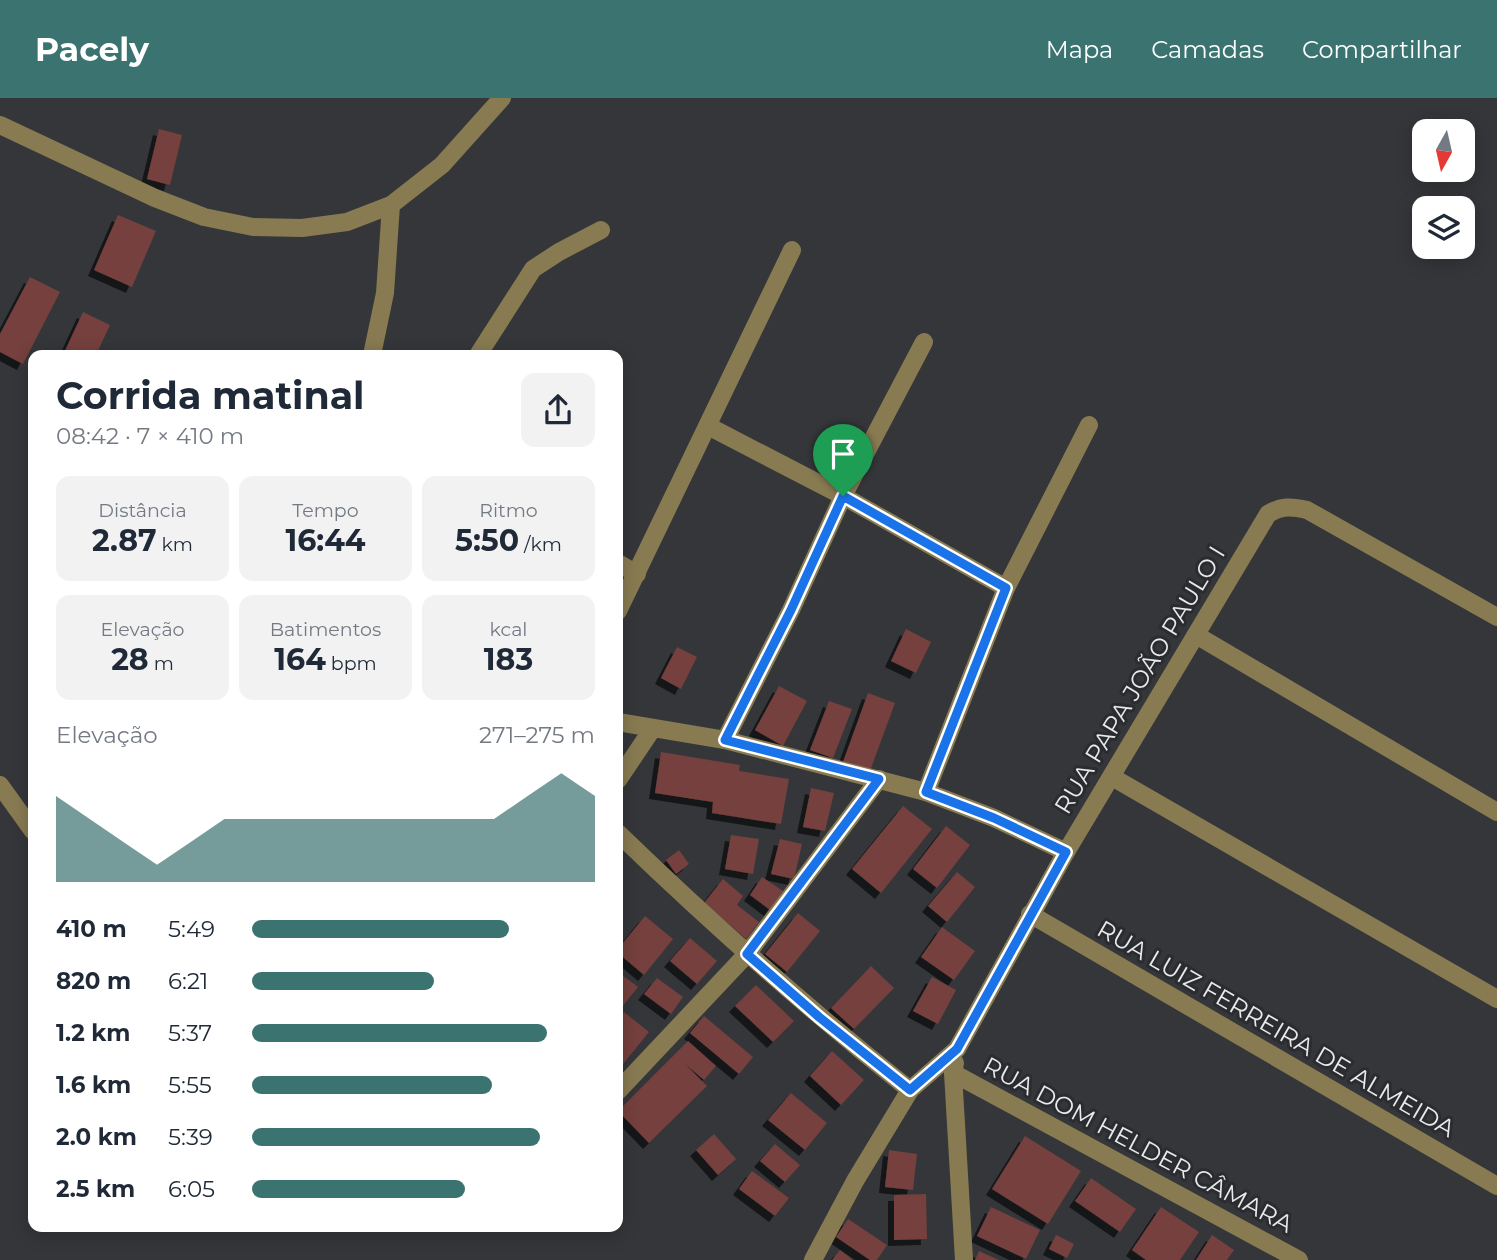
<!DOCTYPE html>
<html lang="pt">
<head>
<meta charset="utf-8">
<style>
	:root { --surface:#fff; --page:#f2f2f3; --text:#1f2937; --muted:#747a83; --accent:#3b7371 }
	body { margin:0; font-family:Montserrat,sans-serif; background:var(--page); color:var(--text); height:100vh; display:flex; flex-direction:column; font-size:26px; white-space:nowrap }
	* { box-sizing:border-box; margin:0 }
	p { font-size:23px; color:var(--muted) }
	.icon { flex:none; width:38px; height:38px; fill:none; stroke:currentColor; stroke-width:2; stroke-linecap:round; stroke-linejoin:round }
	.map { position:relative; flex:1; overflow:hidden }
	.details { position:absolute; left:28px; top:252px; width:595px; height:882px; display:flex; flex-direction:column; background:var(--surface); border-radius:14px; box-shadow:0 4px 18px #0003 }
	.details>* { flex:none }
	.needle { width:46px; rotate:188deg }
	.controls { position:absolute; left:1412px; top:21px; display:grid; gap:14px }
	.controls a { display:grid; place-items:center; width:63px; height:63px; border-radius:14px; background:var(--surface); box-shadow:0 4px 18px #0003; font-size:35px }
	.pin { position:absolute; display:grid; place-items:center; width:60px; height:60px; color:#fff; margin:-72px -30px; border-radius:50% 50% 50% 0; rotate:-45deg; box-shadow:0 0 7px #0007 }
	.pin .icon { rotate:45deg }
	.round { display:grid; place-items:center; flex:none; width:74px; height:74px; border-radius:14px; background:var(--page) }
	.headline { display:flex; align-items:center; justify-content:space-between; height:119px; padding:0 28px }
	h1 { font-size:38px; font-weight:700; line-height:52px }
	.metrics { display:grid; grid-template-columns:repeat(3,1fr); gap:10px; height:119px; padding:7px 28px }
	.metrics div { display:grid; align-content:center; border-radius:14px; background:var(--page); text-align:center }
	.metrics b { font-size:30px; font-weight:700 }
	.metrics small { font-size:19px; font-weight:400 }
	.metrics p { font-size:19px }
	.chart { height:196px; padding:14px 28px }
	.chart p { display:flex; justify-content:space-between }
	.chart svg { width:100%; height:126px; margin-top:7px; fill:var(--accent); opacity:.7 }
	ul { padding:0 28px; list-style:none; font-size:23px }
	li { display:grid; grid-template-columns:112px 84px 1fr; align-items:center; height:52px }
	li i { height:18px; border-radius:9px; background:var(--accent) }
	header { display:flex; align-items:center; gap:42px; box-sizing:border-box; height:98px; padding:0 35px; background:var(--accent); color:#fff }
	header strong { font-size:33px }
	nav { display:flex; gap:38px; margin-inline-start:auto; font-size:24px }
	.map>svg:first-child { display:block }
	.building { fill:#74403e; filter:url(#shadow) }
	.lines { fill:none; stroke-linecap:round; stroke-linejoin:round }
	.minor { stroke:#887b52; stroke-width:18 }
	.route-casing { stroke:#fff; stroke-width:14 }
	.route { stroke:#1a73e8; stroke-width:9 }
	.labels { text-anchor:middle; stroke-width:6; stroke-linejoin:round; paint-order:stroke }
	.street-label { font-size:24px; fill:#e9eaec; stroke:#2a2c2f }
</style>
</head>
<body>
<header>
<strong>Pacely</strong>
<nav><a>Mapa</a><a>Camadas</a><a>Compartilhar</a></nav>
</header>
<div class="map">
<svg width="1497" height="1162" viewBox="0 0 1497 1162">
	<defs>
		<filter id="shadow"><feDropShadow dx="-6" dy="6" stdDeviation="0" flood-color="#0009"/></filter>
	</defs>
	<rect width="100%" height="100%" fill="#343639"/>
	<!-- building -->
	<g class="building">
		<path d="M159,31L182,37L170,87L147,81Z"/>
		<path d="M118,117L156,133L132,189L94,172Z"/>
		<path d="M30,179L60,194L23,266L0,254V236Z"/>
		<path d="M83,214L110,227L96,257H63Z"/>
		<path d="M906,531L931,544L916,575L891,563Z"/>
		<path d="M677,549L697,559L681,591L661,580Z"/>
		<path d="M779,588L807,603L783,648L755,632Z"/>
		<path d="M868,595L895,605L870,673L843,664Z"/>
		<path d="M829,603L852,611L833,660L810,652Z"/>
		<path d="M661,654L740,667L739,673L789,681L781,726L712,715L713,704L655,695Z"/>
		<path d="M811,690L834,695L825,733L803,729Z"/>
		<path d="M903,708L932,731L881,795L852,771Z"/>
		<path d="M946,728L970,747L937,790L913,771Z"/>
		<path d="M731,737L759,741L753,776L725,771Z"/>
		<path d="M780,741L802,746L794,781L771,776Z"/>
		<path d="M679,752L689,766L676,776L666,762Z"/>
		<path d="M957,774L975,789L947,824L928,808Z"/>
		<path d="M762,779L783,793L770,812L750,797Z"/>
		<path d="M723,781L743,798L737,807L759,824L746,841L704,805Z"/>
		<path d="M798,815L820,833L787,874L765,856Z"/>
		<path d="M645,818L673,841L644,877L618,855V851Z"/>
		<path d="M942,829L975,853L954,882L921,859Z"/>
		<path d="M690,840L717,863L697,886L670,863Z"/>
		<path d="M871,868L894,890L854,931L831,910Z"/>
		<path d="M618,874L638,889L621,910L618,908Z"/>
		<path d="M932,879L956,892L938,926L913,913Z"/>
		<path d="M657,880L683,899L671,916L644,896Z"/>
		<path d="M756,887L794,923L773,944L735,908Z"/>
		<path d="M624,914L649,934L623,966L618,961V922Z"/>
		<path d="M704,918L753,959L739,976L690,935Z"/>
		<path d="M688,943L716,968L704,982L685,966L707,988L649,1045L618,1013Z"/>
		<path d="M832,953L864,982L841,1007L810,978Z"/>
		<path d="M791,995L827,1025L805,1052L768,1022Z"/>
		<path d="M714,1036L736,1061L718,1077L696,1052Z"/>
		<path d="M1025,1038L1081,1073L1048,1126L992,1091Z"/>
		<path d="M775,1046L800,1067L785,1084L760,1063Z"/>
		<path d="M889,1052L917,1056L913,1092L885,1089Z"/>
		<path d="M752,1073L789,1100L775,1118L739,1091Z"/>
		<path d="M1091,1080L1136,1111L1120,1134L1075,1103Z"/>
		<path d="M926,1096L927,1141L894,1142V1097Z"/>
		<path d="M991,1109L1040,1132L1026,1161L977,1138Z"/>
		<path d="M1161,1109L1199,1134L1180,1162H1146L1132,1152Z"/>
		<path d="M848,1121L887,1147L877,1162H870L836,1139Z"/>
		<path d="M1056,1137L1074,1146L1067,1160L1049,1151Z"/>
		<path d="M1212,1137L1234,1152L1227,1162H1196Z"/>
		<path d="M840,1152L853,1162H832Z"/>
		<path d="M979,1153L999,1162H975Z"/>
	</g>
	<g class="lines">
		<!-- minor -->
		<g class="minor">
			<path d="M0,27L155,100L204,119L253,129L302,130L347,124L391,107L442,67L502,0"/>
			<path d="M372,257L385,195L391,107"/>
			<path d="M478,257L533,171L559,154L601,132"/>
			<path d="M708,328L843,398L1006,490"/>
			<path d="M618,465L637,476"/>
			<path d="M618,513L792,152"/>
			<path d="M1196,537L1497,714"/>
			<path d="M618,624L725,642L926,694L994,720L1066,754"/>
			<path d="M725,642L791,512L843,398L924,244"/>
			<path d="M1112,679L1497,901"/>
			<path d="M618,682L653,630"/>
			<path d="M0,687L33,733"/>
			<path d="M926,694L1006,490L1089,327"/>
			<path d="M618,735C711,825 808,911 910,992"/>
			<path d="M1030,816L1497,1088"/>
			<path d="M955,965L953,975L964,1162"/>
			<path d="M953,975L1299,1162"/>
			<path d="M618,993L747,856L879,681"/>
			<path d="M813,1162L855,1083L910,992L957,951L1066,754L1268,416C1281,408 1291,408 1307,412L1497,519"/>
		</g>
	</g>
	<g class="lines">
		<!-- route casing -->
		<g class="route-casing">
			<path id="route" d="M843,398L1006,490L926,694L994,720L1066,754L957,951L910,992L819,919L747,856L879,681L725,642L791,512Z"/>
		</g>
		<!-- route -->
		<use href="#route" class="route"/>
	</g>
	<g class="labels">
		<!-- street labels -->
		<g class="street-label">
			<text transform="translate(1140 582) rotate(-59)" y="8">RUA PAPA JOÃO PAULO I</text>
			<text transform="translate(1276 931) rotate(30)" y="8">RUA LUIZ FERREIRA DE ALMEIDA</text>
			<text transform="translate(1138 1047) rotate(28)" y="8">RUA DOM HELDER CÂMARA</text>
		</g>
	</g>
</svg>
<div class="controls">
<a><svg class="needle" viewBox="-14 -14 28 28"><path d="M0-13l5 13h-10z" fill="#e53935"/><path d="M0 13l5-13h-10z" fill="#747a83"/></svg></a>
<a><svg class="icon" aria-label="layers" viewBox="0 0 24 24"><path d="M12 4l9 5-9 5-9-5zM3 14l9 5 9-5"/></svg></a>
</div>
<div class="pin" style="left:843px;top:398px;background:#1e9e55"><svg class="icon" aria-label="arrive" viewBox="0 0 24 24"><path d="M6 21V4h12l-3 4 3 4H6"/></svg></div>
<section class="details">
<div class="headline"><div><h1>Corrida matinal</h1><p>08:42 · 7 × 410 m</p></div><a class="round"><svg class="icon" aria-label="share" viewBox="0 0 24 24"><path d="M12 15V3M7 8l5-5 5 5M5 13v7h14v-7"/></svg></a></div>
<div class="metrics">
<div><p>Distância</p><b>2.87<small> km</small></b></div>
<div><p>Tempo</p><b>16:44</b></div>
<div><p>Ritmo</p><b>5:50<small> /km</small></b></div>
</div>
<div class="metrics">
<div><p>Elevação</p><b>28<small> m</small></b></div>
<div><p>Batimentos</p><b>164<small> bpm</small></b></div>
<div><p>kcal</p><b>183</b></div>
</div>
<div class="chart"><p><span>Elevação</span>271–275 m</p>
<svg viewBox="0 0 160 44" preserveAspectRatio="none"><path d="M0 44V14L10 22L20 30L30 38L40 30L50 22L60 22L70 22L80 22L90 22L100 22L110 22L120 22L130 22L140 14L150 6L160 14V44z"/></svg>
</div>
<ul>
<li><b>410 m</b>5:49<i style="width:75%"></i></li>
<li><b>820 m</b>6:21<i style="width:53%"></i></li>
<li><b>1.2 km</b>5:37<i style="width:86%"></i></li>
<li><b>1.6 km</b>5:55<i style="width:70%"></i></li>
<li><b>2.0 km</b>5:39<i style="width:84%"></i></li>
<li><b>2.5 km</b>6:05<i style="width:62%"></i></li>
</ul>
</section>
</div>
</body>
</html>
